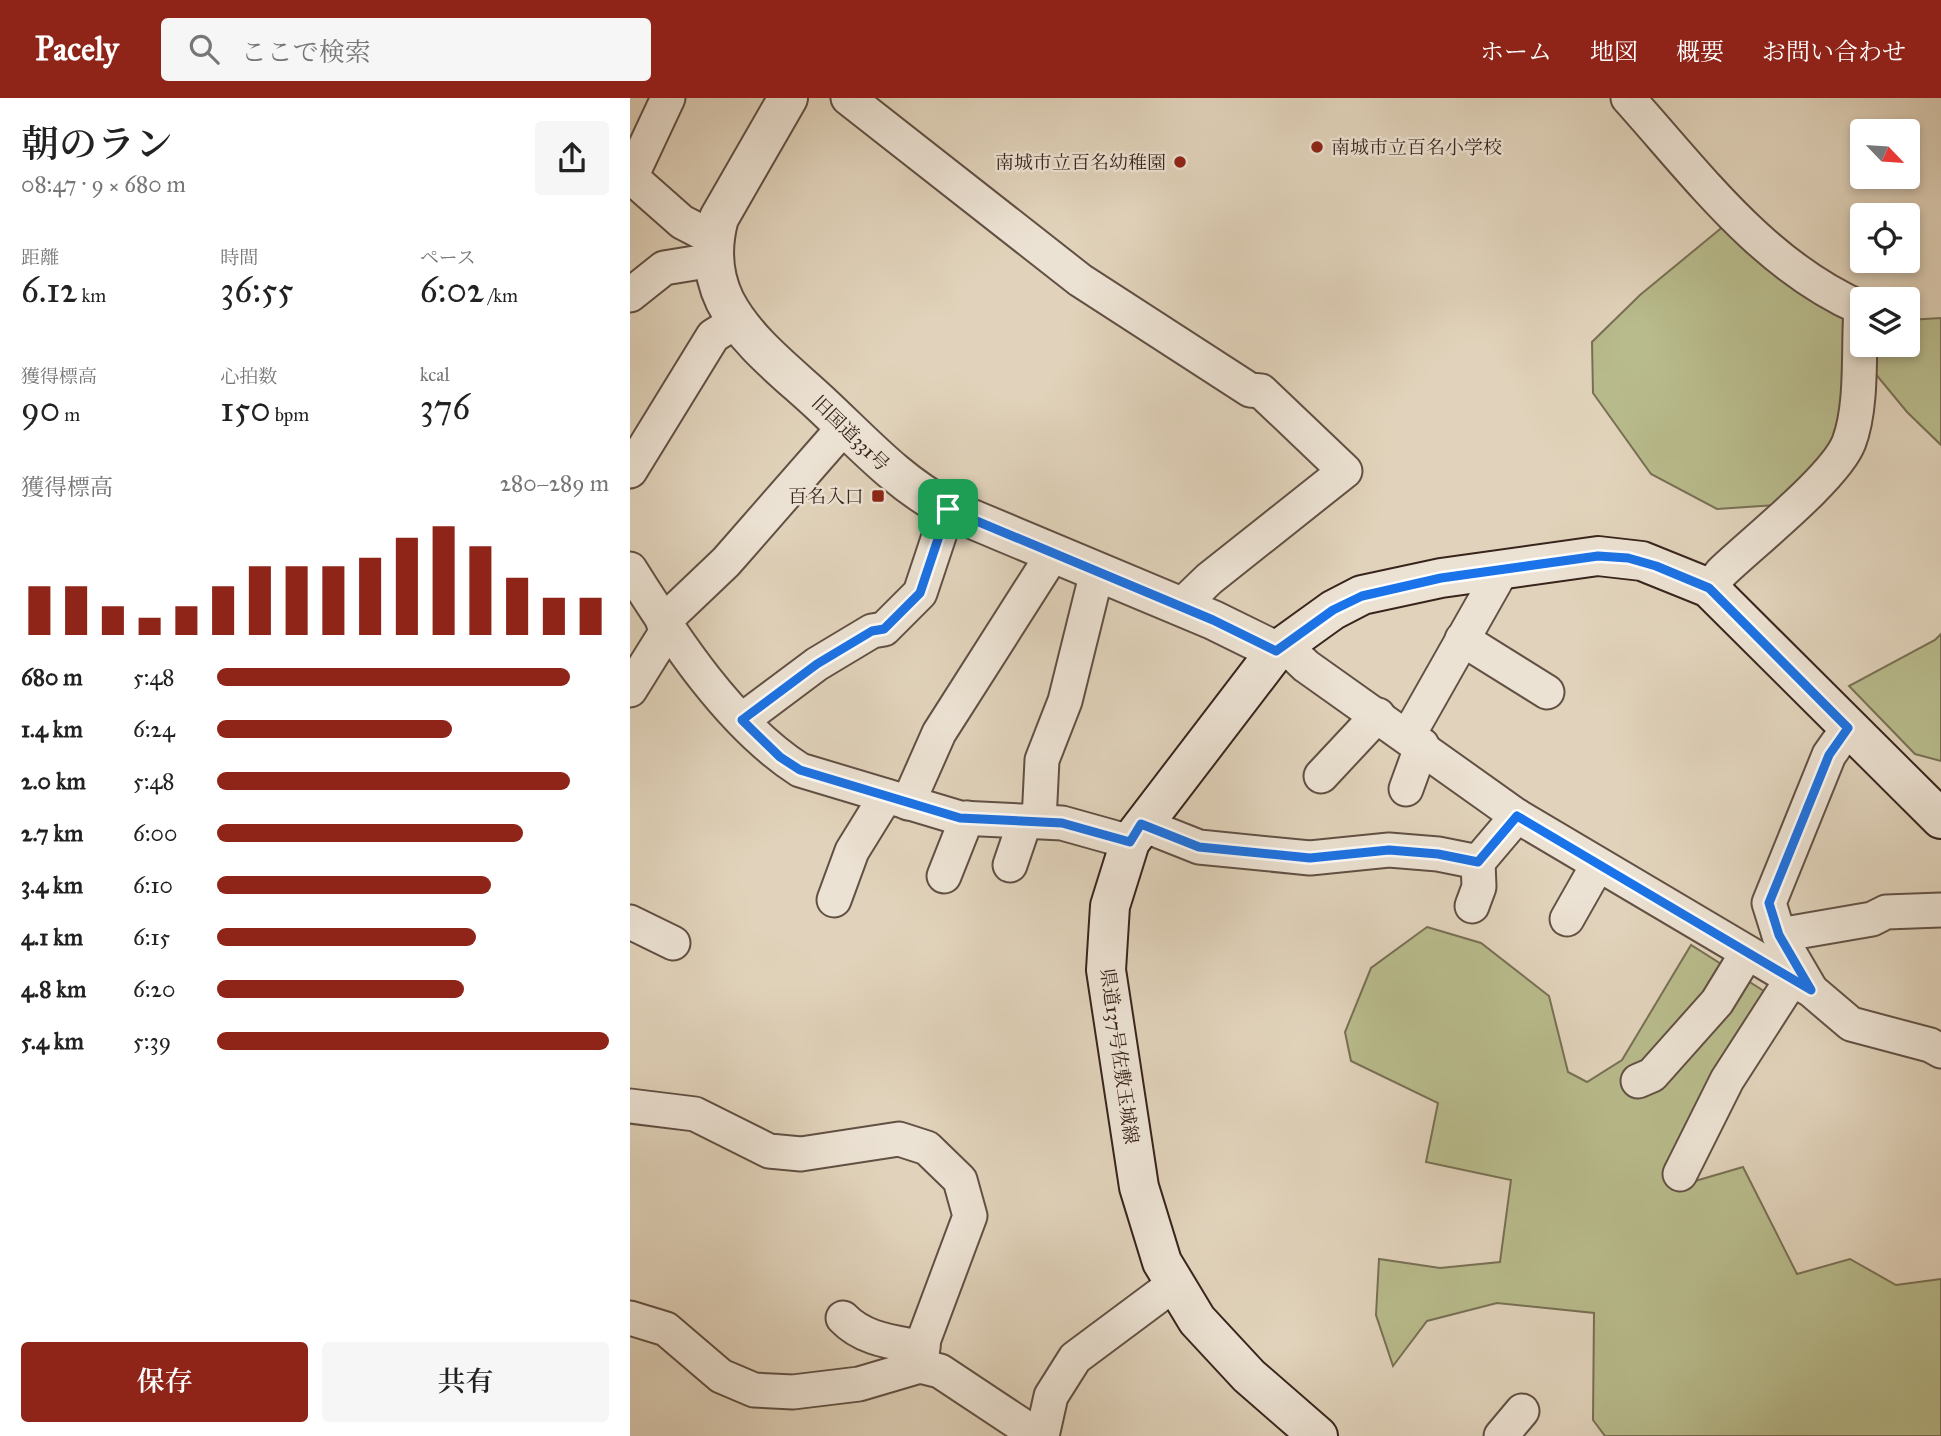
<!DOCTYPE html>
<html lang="ja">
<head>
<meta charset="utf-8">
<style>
	:root { --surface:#fff; --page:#f6f6f6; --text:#222; --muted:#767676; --accent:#8f2418 }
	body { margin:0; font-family:"IM FELL Great Primer","Noto Serif JP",serif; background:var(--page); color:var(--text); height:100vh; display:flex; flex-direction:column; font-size:26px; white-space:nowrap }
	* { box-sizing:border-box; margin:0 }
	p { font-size:23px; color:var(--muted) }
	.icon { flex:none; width:38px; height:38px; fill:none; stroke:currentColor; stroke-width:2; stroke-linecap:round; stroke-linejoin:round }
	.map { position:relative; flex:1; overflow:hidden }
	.sheet { display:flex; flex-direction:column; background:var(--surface); width:630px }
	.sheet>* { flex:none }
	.needle { width:46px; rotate:115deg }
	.controls { position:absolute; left:1220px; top:21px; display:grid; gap:14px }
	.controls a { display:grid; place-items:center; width:70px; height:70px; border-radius:7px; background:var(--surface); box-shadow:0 4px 10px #0003; font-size:35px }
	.pin { position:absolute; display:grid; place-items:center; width:60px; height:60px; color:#fff; margin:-30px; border-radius:14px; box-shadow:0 4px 10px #0006 }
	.round { display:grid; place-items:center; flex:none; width:74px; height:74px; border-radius:7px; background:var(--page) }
	.head { display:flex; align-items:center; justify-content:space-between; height:119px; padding:0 21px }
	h1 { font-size:38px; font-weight:600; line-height:52px }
	.stats { display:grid; grid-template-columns:repeat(3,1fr); gap:10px; height:119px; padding:7px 21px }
	.stats div { display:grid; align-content:center }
	.stats b { font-size:35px; font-weight:600 }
	.stats small { font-size:19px; font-weight:400 }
	.stats p { font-size:19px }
	.chart { height:196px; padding:14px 21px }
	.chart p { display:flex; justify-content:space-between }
	.chart svg { width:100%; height:126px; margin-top:7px; stroke:var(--accent); stroke-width:6 }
	.primary-button { display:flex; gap:14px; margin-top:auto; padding:14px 21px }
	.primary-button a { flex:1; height:80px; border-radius:7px; background:var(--accent); color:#fff; font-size:28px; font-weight:600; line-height:80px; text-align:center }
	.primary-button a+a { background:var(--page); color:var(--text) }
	ul { padding:0 21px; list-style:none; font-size:23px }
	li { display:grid; grid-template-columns:112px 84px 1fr; align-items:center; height:52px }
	li i { height:18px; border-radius:9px; background:var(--accent) }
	header { display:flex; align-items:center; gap:42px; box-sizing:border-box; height:98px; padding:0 35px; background:var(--accent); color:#fff }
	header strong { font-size:33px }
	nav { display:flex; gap:38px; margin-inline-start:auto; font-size:24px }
	.search { width:490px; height:63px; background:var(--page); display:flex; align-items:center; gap:18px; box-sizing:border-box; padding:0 24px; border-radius:7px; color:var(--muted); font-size:26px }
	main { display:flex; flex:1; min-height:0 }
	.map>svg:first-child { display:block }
	.green { fill:#b8bb8c; stroke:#787054; stroke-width:2 }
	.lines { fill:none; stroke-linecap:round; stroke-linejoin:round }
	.minor-casing { stroke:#625044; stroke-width:37 }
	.tertiary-casing { stroke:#625044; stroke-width:42 }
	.secondary-casing { stroke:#38241d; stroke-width:42 }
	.minor { stroke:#ece2d3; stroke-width:33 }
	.tertiary { stroke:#ece2d3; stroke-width:38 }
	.secondary { stroke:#ece2d3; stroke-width:38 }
	.route-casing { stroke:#fff; stroke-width:14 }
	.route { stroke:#1a73e8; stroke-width:9 }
	.poi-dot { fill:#8f2418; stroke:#ece2d3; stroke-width:2.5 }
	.labels { text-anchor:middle; stroke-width:5; stroke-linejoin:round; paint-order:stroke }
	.poi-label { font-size:19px; fill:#38241d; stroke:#ece2d3; text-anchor:end }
	.street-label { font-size:19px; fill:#38241d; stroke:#ece2d3 }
</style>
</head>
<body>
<header>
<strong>Pacely</strong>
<div class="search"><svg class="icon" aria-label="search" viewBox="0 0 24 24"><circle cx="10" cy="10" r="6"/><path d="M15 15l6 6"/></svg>ここで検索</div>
<nav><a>ホーム</a><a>地図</a><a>概要</a><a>お問い合わせ</a></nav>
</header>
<main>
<section class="sheet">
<div class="head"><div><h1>朝のラン</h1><p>08:47 · 9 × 680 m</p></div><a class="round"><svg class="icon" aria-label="share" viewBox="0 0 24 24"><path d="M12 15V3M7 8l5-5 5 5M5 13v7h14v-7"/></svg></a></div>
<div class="stats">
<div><p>距離</p><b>6.12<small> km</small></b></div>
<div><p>時間</p><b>36:55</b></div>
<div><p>ペース</p><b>6:02<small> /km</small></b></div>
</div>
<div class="stats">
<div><p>獲得標高</p><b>90<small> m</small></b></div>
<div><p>心拍数</p><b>150<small> bpm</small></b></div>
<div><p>kcal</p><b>376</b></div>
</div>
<div class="chart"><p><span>獲得標高</span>280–289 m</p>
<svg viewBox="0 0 160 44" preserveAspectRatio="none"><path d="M5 44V27M15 44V27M25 44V34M35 44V38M45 44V34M55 44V27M65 44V20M75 44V20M85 44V20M95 44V17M105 44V10M115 44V6M125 44V13M135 44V24M145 44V31M155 44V31"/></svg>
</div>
<ul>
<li><b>680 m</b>5:48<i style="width:90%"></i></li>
<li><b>1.4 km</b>6:24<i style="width:60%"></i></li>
<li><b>2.0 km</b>5:48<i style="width:90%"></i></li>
<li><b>2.7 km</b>6:00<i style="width:78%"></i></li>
<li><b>3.4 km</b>6:10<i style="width:70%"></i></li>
<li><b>4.1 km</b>6:15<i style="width:66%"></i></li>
<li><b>4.8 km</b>6:20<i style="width:63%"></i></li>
<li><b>5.4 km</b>5:39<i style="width:100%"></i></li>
</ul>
<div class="primary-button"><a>保存</a><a>共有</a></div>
</section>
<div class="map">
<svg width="1311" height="1338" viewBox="0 0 1311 1338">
	<rect width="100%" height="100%" fill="#e1d3bb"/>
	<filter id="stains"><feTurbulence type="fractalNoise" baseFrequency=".00286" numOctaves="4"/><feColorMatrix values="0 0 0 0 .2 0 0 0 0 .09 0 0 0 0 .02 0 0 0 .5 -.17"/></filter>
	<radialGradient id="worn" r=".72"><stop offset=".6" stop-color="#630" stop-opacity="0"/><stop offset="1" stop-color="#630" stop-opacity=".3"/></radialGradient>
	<!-- green -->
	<g class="green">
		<path d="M1095,127L1217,217L1213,338L1146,407L1087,411L1021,376L963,295L962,244L1010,197Z"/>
		<path d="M1311,220V347L1277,314L1239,268L1242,247H1278V222Z"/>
		<path d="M1311,536V663L1285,656L1219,588L1305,542Z"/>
		<path d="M797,829L851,845L919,898L938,974L957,984L992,962L1061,847L1137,895L1035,1067L1048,1088L1113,1069L1167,1176L1220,1161L1266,1187L1311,1181V1338H975L963,1322L964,1215L867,1205L797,1223L763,1268L746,1217L749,1161L810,1170L870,1164L881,1082L796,1064L808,1005L721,963L715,934L741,870Z"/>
	</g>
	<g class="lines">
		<!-- minor casing -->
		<g class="minor-casing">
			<g id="minor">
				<path d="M218,0L450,182L620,292L631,293L715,373L579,481L551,508"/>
				<path d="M998,0C1068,78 1133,167 1231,210C1228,250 1233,307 1219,344C1206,379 1122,445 1092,474L1079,490"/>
				<path d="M0,78L52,124L83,140"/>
				<path d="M1,79L38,0"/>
				<path d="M0,197L34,170L83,162"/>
				<path d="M0,373L83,238L107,223"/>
				<path d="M0,471C44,541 100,627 170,672L330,720L432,725L500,744"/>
				<path d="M33,524L96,464L215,328"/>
				<path d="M832,541L917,594"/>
				<path d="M654,547L676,568L887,718L1181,892L1221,926L1300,947L1311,953"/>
				<path d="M0,592L38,531"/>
				<path d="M112,622L187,566L242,533L254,531L290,495L318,411"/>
				<path d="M778,638L872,472"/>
				<path d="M691,678L748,617"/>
				<path d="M776,691L792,647"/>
				<path d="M278,705L309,635L423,456"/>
				<path d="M409,723L412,662L435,603L467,474"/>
				<path d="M511,726L569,749L680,760L759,752L808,756L848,764L887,718"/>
				<path d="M380,767L395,723"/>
				<path d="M314,778L337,720"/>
				<path d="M204,802L222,753L256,698"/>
				<path d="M842,808L849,789L848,764"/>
				<path d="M937,821L967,768"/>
				<path d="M0,824L43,845"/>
				<path d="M1149,837L1242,821L1256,814L1311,812"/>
				<path d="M1180,890L1149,837L1139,805L1199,657L1218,630"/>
				<path d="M1008,983L1022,977L1087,904L1117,855"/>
				<path d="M0,1008L65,1016L139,1053L171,1056L269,1041L297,1050L330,1082L340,1118L294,1241L290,1268"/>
				<path d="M1050,1076L1097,982L1162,881"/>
				<path d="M0,1220L36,1231L91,1278L124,1292L163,1294L229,1286L290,1268L310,1273L408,1338"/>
				<path d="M213,1220C234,1242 264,1244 293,1250"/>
				<path d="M412,1338L421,1298L445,1260L543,1187"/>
				<path d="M871,1338L892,1313"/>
			</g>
		</g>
		<!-- tertiary casing -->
		<g class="tertiary-casing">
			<path id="tertiary" d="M158,0L89,120C81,149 82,176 95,203C116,244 158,275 190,305C232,344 268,385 318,411L583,522L646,553"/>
		</g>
		<!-- secondary casing -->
		<g class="secondary-casing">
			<path id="secondary" d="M688,1338L619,1278L567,1222L532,1164L509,1089L476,872L480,808L500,744L646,553L703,512L732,497L811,480L968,458L1012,463L1079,490L1311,721"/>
		</g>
		<!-- minor -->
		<use href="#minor" class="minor"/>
		<!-- tertiary -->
		<use href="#tertiary" class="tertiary"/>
		<!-- secondary -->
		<use href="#secondary" class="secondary"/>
	</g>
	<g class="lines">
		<!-- route casing -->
		<g class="route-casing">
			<path id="route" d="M318,411L583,522L646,553L703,512L732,498L811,480L968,458L998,460L1026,468L1079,490L1218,630L1199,657L1139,805L1149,837L1181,892L887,718L848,764L808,756L759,752L680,760L569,749L511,726L500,744L432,725L330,720L170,672L150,659L112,622L187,566L242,533L254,531L290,495Z"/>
		</g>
		<!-- route -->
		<use href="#route" class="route"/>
	</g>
	<!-- markers -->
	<g class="poi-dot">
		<circle cx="687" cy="49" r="7"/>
		<circle cx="550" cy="64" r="7"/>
		<rect x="241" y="391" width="14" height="14" rx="3.5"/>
	</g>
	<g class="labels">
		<!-- poi labels -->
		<g class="poi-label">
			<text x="701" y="56" text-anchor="start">南城市立百名小学校</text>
			<text x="536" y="71">南城市立百名幼稚園</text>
			<text x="234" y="405">百名入口</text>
		</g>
		<!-- street labels -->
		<g class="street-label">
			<text transform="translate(221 335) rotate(44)" y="7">旧国道331号</text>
			<text transform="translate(490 958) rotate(82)" y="7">県道137号佐敷玉城線</text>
		</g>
	</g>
	<rect width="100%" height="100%" filter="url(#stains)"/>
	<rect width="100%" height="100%" fill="url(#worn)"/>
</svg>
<div class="controls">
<a><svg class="needle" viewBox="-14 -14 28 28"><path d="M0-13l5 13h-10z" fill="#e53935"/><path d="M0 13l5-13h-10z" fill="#767676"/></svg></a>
<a><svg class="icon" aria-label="locate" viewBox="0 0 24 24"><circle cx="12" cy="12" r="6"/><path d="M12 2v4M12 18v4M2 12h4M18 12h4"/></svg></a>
<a><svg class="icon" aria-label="layers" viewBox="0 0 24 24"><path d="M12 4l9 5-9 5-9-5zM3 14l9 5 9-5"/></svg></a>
</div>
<div class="pin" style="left:318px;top:411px;background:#1e9e55"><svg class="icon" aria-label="arrive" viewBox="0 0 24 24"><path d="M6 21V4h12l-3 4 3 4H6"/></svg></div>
</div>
</main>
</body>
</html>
